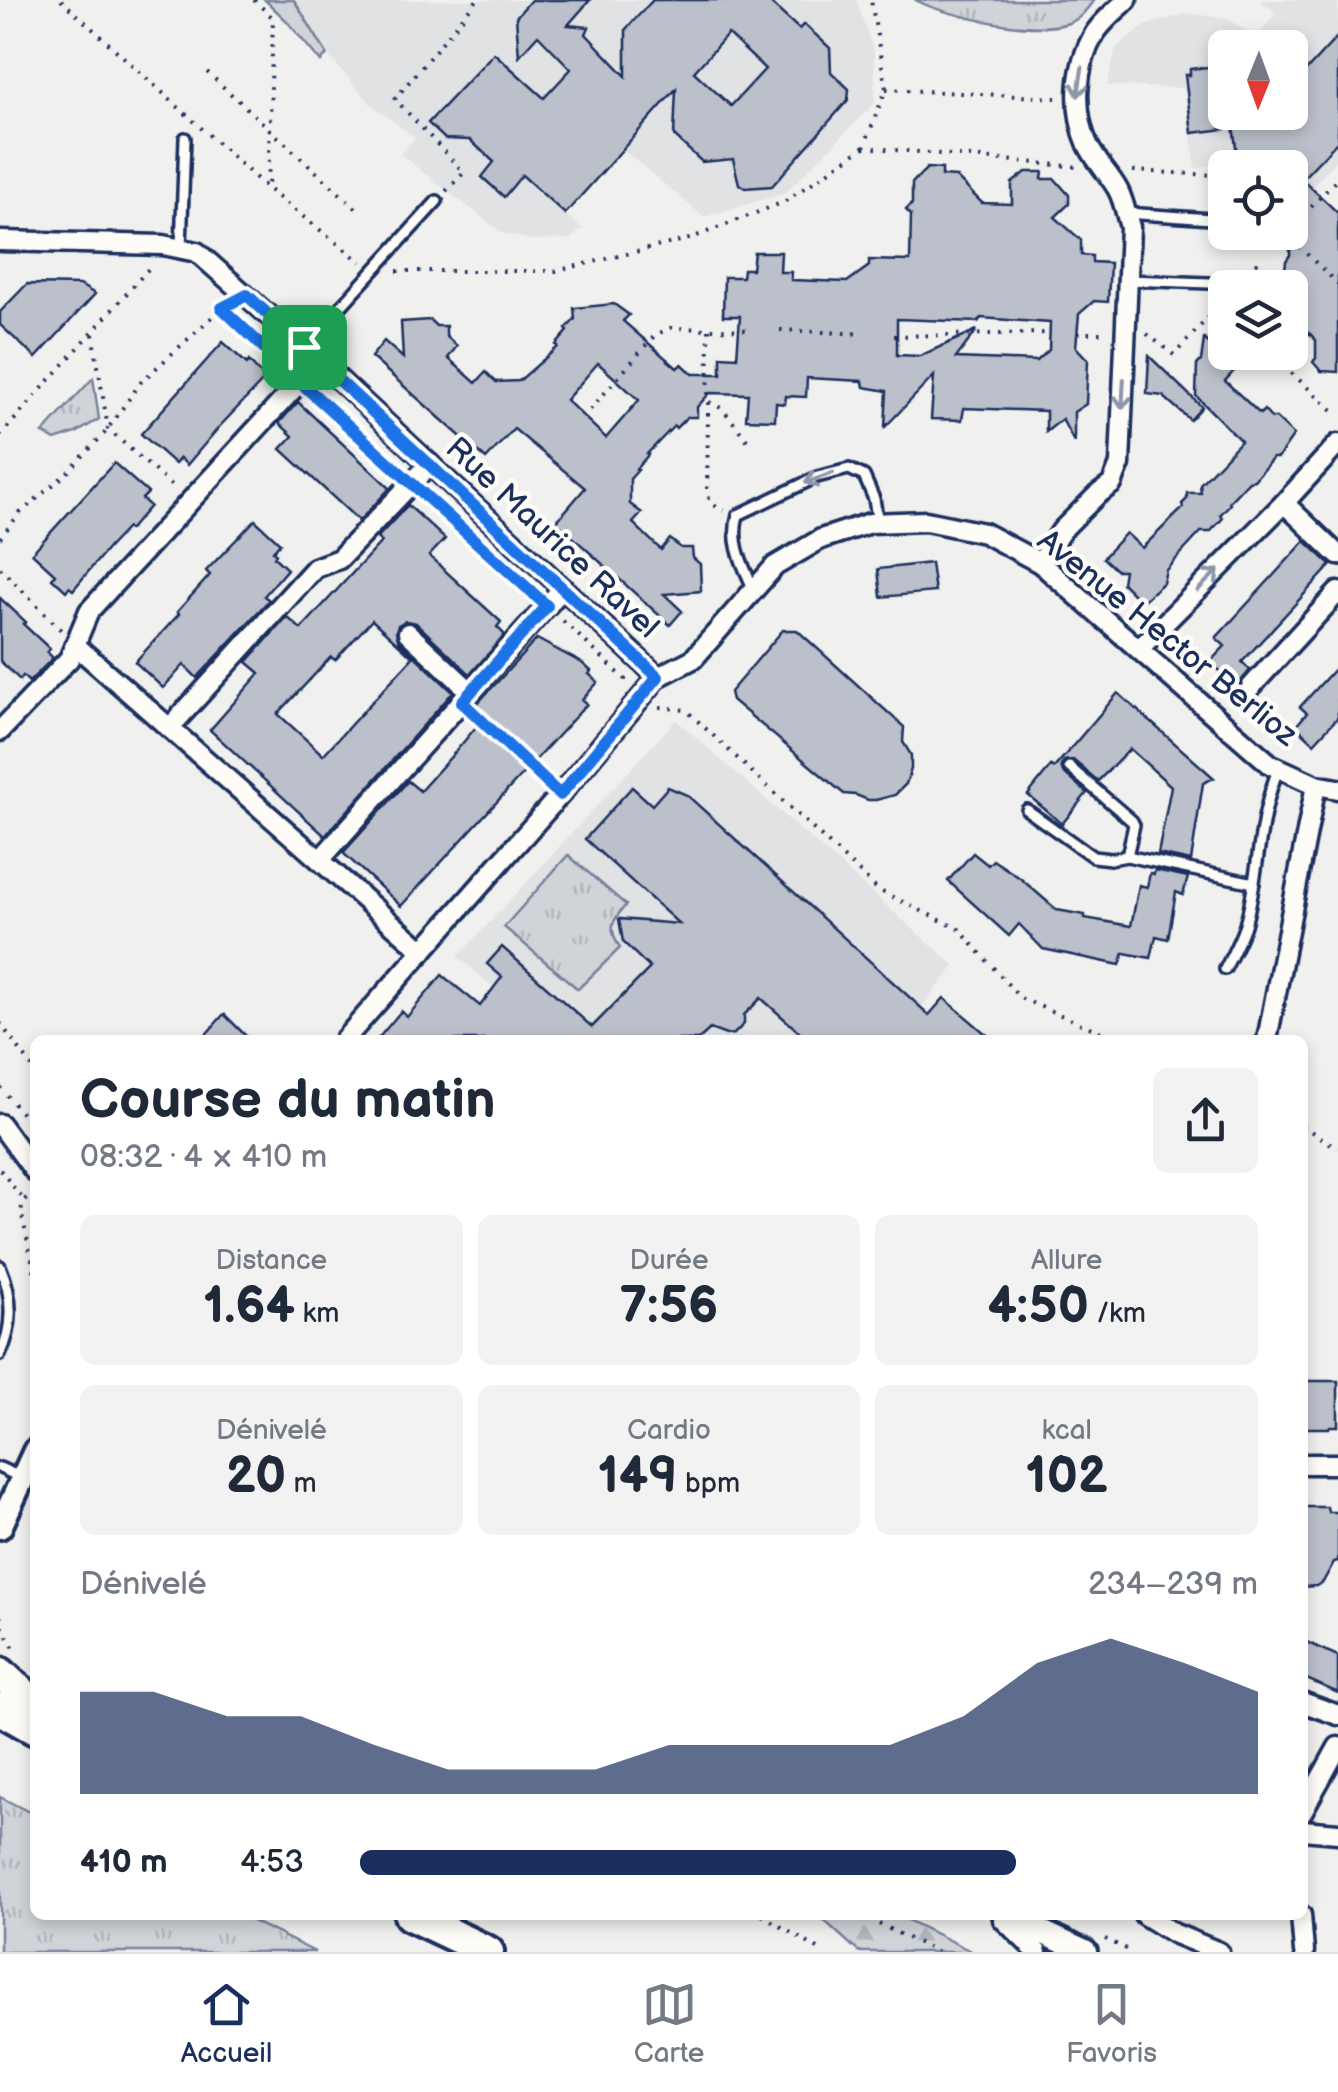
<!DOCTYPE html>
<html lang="fr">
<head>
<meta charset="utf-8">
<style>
	:root { --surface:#fff; --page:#f2f2f3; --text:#1f2937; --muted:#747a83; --line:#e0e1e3; --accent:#1b2f5e }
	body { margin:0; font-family:"Balsamiq Sans",sans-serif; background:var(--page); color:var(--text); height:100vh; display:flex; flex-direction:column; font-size:38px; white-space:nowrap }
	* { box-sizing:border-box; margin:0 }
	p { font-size:32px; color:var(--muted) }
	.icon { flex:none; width:55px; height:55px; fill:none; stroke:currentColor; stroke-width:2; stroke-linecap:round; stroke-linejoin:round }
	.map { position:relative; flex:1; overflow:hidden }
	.details { position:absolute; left:30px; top:1035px; width:1278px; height:885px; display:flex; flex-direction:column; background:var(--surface); border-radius:15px; box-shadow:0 5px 15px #0003 }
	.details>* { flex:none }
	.needle { width:65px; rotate:181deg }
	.fabs { position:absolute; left:1208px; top:30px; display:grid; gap:20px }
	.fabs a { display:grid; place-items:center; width:100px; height:100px; border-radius:15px; background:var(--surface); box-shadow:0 5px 15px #0003; font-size:50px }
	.pin { position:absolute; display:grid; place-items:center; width:85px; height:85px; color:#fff; margin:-42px; border-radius:20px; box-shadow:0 5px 15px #0006 }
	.round { display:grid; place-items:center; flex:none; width:105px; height:105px; border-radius:15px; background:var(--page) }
	.summary { display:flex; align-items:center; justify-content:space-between; height:170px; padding:0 50px }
	h1 { font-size:55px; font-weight:600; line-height:75px }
	.stats { display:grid; grid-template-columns:repeat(3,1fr); gap:15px; height:170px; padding:10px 50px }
	.stats div { display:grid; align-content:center; border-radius:15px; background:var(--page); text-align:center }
	.stats b { font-size:50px; font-weight:600 }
	.stats small { font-size:28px; font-weight:400 }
	.stats p { font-size:28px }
	.chart { height:280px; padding:20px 50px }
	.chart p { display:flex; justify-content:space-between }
	.chart svg { width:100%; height:180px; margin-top:10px; fill:var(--accent); opacity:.7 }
	ul { padding:0 50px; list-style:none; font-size:32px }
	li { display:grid; grid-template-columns:160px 120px 1fr; align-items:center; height:75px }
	li i { height:25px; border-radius:12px; background:var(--accent) }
	.menu { display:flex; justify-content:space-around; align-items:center; height:140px; border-top:2px solid var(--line); background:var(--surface); font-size:28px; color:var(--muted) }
	.menu a { display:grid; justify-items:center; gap:5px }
	.menu .on { color:var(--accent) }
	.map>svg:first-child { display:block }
	.built { fill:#e0e2e3; fill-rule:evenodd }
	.forest { fill:url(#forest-firs); stroke:#76819b; stroke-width:2.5 }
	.park { fill:url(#park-tufts); stroke:#76819b; stroke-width:2.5 }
	.building { fill:#bbc0ca; stroke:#1b2f5e; stroke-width:2.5; fill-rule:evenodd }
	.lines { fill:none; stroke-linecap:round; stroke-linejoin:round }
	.service-casing { stroke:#1b2f5e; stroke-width:16 }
	.minor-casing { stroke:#1b2f5e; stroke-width:25 }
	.tertiary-casing { stroke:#1b2f5e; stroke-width:30 }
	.primary-casing { stroke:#1b2f5e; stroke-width:38 }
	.path { stroke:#1b2f5e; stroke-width:4; stroke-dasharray:2.5 8; stroke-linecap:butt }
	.service { stroke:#fdfcf7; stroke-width:9 }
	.minor { stroke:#fdfcf7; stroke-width:18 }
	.tertiary { stroke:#fdfcf7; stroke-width:22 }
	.primary { stroke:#fdfcf7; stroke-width:30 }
	.oneway { stroke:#8c96aa }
	.route-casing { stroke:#fff; stroke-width:20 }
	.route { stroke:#1a73e8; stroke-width:12 }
	.labels { text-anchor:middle; stroke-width:9; stroke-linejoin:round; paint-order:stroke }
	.street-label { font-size:32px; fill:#1b2f5e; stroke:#fdfcf7 }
</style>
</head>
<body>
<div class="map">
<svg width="1338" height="1952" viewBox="0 0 1338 1952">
	<defs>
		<pattern id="forest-firs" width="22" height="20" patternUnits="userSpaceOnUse" patternTransform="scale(2.5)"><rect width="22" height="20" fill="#d0d3d8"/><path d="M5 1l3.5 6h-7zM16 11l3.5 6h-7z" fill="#b2b5bc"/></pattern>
		<pattern id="park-tufts" width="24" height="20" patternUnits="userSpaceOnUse" patternTransform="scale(2.5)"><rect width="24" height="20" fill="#d0d3d8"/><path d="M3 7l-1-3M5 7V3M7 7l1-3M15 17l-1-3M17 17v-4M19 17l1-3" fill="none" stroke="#b2b5bc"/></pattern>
	</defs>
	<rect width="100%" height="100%" fill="#f0f0ee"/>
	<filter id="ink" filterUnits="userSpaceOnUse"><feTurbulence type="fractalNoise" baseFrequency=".01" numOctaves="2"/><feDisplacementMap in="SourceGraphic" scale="20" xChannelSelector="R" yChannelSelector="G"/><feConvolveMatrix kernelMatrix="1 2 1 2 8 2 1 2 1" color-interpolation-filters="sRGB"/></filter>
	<g filter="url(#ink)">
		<!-- built -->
		<g class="built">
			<path d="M294,0H856L874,52L875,103L785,193L704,217L623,150L565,214L582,229L570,239L532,240L502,233L400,154L415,138L372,105L327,54Z"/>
			<path d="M1260,0H1338V158L1290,211V168L1233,167L1226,161L1196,169L1184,88L1107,86L1116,48L1145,26L1187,13L1227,19L1257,37L1276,13ZM1225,48H1290V112H1225Z"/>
			<path d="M676,720L955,966L894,1040H556L458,957Z"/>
		</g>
		<!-- forest -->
		<path class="forest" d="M818,1915H897L973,1952H859Z"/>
		<!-- park -->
		<g class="park">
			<path d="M265,0H294L327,54L321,62L286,20Z"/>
			<path d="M915,0H1094C1089,6 1084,14 1078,18C1050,40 945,16 915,0Z"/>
			<path d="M93,378L99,419L76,433L55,440L43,433Z"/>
			<path d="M568,855L626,905C611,922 608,928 620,948L578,989L504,927Z"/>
			<path d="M0,1797L35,1815V1915H240L315,1952H0Z"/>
		</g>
		<!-- building -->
		<g class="building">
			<path d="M531,0H590L568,25L589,27L586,34L626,76V29L653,0H767L799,29L804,24L830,48L831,72L849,89L848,100L772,186L745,188L739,184L733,159L702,162L674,136L676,89L565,214L522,175L504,197L482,177L494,162L470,140L445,139L428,123L494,53L544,98L571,69L538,35L519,56L516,17ZM728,34L765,69L731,106L694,72Z"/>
			<path d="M1338,36V141L1302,179L1338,213V372L1321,371L1313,362L1316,358V340L1303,327L1299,328L1290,320V288H1270L1285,270L1286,261L1290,255V168H1239L1231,112H1290V88Z"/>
			<path d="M1225,65V129L1192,133L1185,75H1190V69Z"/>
			<path d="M927,168L942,169V176L956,177L982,203L1012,204V183L1026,172H1043L1042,179H1055L1069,195V204L1055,217L1081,240V255L1092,256V262L1110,263L1108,302L1094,301L1079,314L1076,347L1088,360L1086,404L1074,412V442L1062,419L1046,432V411L964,408L962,420L931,419L934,376L885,427L887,391L864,387L863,381L807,378L806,397L786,396L785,404L776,403L775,420L746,419L748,394L710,393L697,407V417H687L676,428L674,426L647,454L648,455L636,469L638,470L630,479V504L642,513L633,523L661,550L670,539L681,548H692L693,558L700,564L701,591L664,594L682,611L670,625L556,522L585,488L514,429L486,459L371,357L384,341L403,358L401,322L430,320L436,326H446V336L457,346L448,358L476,383L486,372L496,382L519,381L558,347L556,345L568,331L566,329L575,319L574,308L614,304L629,315L623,321L677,368L682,364L693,374H721V356L737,357L740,316H723L724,277H742L743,269H752L754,252H781L780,272H791V280L847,282L869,266V260L910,261L911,215L906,210L912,204V183ZM981,318L1050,323L1049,350L1037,361L956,358L977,330L920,356L897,355V319L978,322ZM598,363L639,400L606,438L566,400Z"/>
			<path d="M27,284L80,285L95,294L36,358L0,325V312Z"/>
			<path d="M1204,339L1212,346L1217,340L1225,347V352H1231L1242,362L1225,381L1260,414L1264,410L1271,418H1276L1294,435L1278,458H1273L1254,480L1249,481L1229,502L1230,504L1220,515L1223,518L1210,532H1201L1166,570L1163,583L1141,602L1122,583L1124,570H1116L1103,558L1126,533L1142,548L1183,508L1182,504L1187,499V493H1201L1200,484L1241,441L1196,396L1197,365L1201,361Z"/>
			<path d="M223,342L247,364L249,361L265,379L220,426L187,465L180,458L175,464L141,434Z"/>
			<path d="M1149,356L1202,407L1190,420L1163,396L1147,394Z"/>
			<path d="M298,402L390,488L359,521L281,449L293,436L279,423Z"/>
			<path d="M114,463L148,493L142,499L150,506L129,530L127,528L108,548L73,590L69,587L66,591L52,578L55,574L32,553Z"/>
			<path d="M408,505L445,539L429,556L501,622L497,627L505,635L470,674L416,623L405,621L398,625L396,631L399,641L453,692L325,836L210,730L260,673L247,662L287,617L301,629L381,542L377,538ZM372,620L413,657L323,755L278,714L331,657L335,660Z"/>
			<path d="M255,520L280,543L273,551L276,554L274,557L287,569L264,596L269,600L197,678L184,665L163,688L135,662L179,614L177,612L210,575L206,571Z"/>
			<path d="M1305,541L1331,565L1242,662L1250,670L1237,686L1210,662L1225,646L1216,638Z"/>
			<path d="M931,563L935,592L881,597L878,569Z"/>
			<path d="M0,598L26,622L23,624L50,649L47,652L53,658L29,682L23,676L20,680L0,661Z"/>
			<path d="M783,630H797L904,727L903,742L911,755V769L906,784L895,795L876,800H868L856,795L844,794L732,700L730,692Z"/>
			<path d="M537,639L582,663L591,671L589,674L598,682L582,700L587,704L401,906L343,853L408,781L420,791L456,751L486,715L475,706Z"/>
			<path d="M1338,665V717L1314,743L1296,726L1307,713L1300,707Z"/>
			<path d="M1118,693L1214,778L1203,783L1191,861L1158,854L1171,786L1130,749L1098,781L1073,760L1064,761L1061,766L1063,772L1087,793L1062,824L1028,795L1051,766L1054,768Z"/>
			<path d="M632,787L652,805L668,787L687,795L929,1015L944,998L993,1040H808L761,998L744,1015V1024L734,1034L726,1035L710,1029L698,1040H377L401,1011L407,1017L442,975L480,1006L502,977L487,964L502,947L592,1027L650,968L623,942L619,919L679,924L585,839Z"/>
			<path d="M973,853L988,865L993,860L1020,878L1057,910L1085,915V918L1131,926L1139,885L1147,887L1150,873L1154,874L1155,870L1188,877L1183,895L1176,892L1168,939L1156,936L1151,958L1124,953L1120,965L1043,949L1019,924L1009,936L948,881Z"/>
			<path d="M224,1014L250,1040H201Z"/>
			<path d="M1302,1381H1338V1426H1330L1329,1428H1302Z"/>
			<path d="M1302,1507H1327L1328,1512H1338V1561L1334,1562L1323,1582L1316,1586L1302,1587Z"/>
			<path d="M1302,1640L1338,1656V1693L1302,1677Z"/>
		</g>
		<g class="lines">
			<!-- service casing -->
			<g class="service-casing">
				<g id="service">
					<path d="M1126,213L1225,220"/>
					<path d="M181,247L185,138"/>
					<path d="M1128,280L1209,283"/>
					<path d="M304,347L437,201"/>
					<path d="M754,590C743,565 730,543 738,515L817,477L849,469L864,476L874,499L878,523"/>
					<path d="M1069,767L1132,821L1134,825L1127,856"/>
					<path d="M1027,810L1093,857L1111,859L1127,856L1254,883"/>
					<path d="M1225,969C1232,955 1240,940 1245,925C1260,873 1257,818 1279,768"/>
					<path d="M0,1266C13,1296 14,1326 0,1355"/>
					<path d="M0,1468L20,1477"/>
				</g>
			</g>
			<!-- minor casing -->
			<g class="minor-casing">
				<g id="minor">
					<path d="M0,241L163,245L197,252L304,347L658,677"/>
					<path d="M1284,503L1338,555"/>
					<path d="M1040,563L1062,530L1097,495L1112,484L1120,464L1130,227C1126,215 1124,201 1118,190C1110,175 1096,162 1088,145C1073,111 1075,66 1095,33C1103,21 1116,10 1127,0"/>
					<path d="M408,633L471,692"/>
					<path d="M75,645L423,951"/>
					<path d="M1139,649L1284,503L1338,444"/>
					<path d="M1251,687L1338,592"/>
					<path d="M174,723L315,568L339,559L430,464"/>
					<path d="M0,731L69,659L89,611L319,361"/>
					<path d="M320,860L563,588"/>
					<path d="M344,1040L560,795L658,677L693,659L775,566L821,539L870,523L926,521L984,533L1040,563L1270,764L1316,785L1338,789"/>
					<path d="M1267,1040L1316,785"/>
					<path d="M0,1124L35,1172"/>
					<path d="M1302,1464H1338"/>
					<path d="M1302,1702L1338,1715"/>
					<path d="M1302,1812L1338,1747"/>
					<path d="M1302,1830L1338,1833"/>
					<path d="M1144,1915L1173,1933L1219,1952"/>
					<path d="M1301,1915L1304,1952"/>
					<path d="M1003,1919L1037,1952"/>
				</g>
			</g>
			<!-- tertiary casing -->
			<g class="tertiary-casing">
				<g id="tertiary">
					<path d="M0,1527L35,1451"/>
					<path d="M1005,1915L1085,1952"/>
				</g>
			</g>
			<!-- primary casing -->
			<g class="primary-casing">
				<g id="primary">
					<path d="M0,1673L15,1687L35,1702"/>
					<path d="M0,1709L35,1729"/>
					<path d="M410,1915L488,1952"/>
				</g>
			</g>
			<!-- path -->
			<g class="path">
				<path d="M61,0L268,189"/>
				<path d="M254,0L273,18L268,189L361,262"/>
				<path d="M207,72L358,210"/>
				<path d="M886,89L1056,98"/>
				<path d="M864,147L1079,167"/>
				<path d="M864,147L886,89L871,0"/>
				<path d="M1133,171L1215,175L1225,183"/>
				<path d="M446,191L464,173L395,99L477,0"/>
				<path d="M1290,230L1338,178"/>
				<path d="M1284,232L1338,284"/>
				<path d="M397,271H556L689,239L784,202L864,147"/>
				<path d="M1236,288L1257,263L1277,285"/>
				<path d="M222,308L286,369"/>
				<path d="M709,329L707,495L716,507L724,511"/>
				<path d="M780,330L864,334"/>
				<path d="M1077,333H1107"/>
				<path d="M93,334L108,429L175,489"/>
				<path d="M1147,334L1174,355L1225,299"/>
				<path d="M894,336L1049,333"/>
				<path d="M1268,352L1338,415"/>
				<path d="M315,396L398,469"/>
				<path d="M709,402L723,409L750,444"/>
				<path d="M590,410L655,335L670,328L751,330"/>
				<path d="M0,436L151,266"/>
				<path d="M427,496L530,591"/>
				<path d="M0,538L20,513L66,474L104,434L141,382L221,309"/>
				<path d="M0,568L61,630"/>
				<path d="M563,621L625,679L624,685"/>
				<path d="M660,707L686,710L878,890L959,929L1020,998L1120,1040"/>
				<path d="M476,715L546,781"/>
				<path d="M0,1023L35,1071"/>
				<path d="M0,1087L35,1130"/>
				<path d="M1302,1126L1338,1148"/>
				<path d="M0,1170L24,1200"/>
				<path d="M35,1192L24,1200L21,1211L35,1274"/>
				<path d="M35,1214V1238"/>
				<path d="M0,1616L3,1628L16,1652"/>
				<path d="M762,1915L823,1952"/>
				<path d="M860,1915L937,1952"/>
				<path d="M1105,1939L1133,1952"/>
			</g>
			<!-- service -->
			<use href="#service" class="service"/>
			<!-- minor -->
			<use href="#minor" class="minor"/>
			<!-- tertiary -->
			<use href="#tertiary" class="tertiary"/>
			<!-- primary -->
			<use href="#primary" class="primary"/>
		</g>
		<!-- one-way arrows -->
		<defs><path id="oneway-shaft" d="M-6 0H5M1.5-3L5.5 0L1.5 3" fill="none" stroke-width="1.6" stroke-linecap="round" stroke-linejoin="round" transform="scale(2.5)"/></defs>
		<g class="oneway">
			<use href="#oneway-shaft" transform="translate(1080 82) rotate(99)"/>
			<use href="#oneway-shaft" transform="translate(1123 394) rotate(93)"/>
			<use href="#oneway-shaft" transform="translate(819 478) rotate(160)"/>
			<use href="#oneway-shaft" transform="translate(1208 580) rotate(-45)"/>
		</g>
	</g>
	<g class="lines" filter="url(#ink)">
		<!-- route casing -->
		<g class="route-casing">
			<path id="route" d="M247,295L658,677L560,795L462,702L547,606L300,382L222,308Z"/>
		</g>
		<!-- route -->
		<use href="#route" class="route"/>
	</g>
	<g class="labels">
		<!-- street labels -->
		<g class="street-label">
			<text transform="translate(553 537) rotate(43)" y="11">Rue Maurice Ravel</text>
			<text transform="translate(1168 637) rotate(39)" y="11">Avenue Hector Berlioz</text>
		</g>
	</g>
</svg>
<div class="fabs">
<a><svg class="needle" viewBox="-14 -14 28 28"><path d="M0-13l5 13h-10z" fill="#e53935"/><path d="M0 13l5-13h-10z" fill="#747a83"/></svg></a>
<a><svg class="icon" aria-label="locate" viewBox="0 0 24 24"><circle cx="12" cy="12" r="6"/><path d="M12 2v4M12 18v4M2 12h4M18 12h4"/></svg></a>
<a><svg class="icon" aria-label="layers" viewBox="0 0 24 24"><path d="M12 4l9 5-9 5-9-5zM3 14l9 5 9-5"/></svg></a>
</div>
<div class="pin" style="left:304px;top:347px;background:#1e9e55"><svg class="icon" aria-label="arrive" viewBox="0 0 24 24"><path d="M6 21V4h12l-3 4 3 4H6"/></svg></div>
<section class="details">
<div class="summary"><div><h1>Course du matin</h1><p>08:32 · 4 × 410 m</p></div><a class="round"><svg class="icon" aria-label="share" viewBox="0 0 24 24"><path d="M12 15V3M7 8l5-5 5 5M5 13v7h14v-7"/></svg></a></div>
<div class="stats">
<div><p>Distance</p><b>1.64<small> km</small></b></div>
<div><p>Durée</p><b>7:56</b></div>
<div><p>Allure</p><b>4:50<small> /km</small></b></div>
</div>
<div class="stats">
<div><p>Dénivelé</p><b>20<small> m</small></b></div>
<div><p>Cardio</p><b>149<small> bpm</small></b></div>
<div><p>kcal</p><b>102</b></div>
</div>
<div class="chart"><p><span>Dénivelé</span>234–239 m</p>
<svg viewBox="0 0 160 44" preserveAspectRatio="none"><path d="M0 44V19L10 19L20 25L30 25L40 32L50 38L60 38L70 38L80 32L90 32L100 32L110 32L120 25L130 12L140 6L150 12L160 19V44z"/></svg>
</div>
<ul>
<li><b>410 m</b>4:53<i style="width:73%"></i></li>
</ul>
</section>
</div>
<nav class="menu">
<a class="on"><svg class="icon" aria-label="home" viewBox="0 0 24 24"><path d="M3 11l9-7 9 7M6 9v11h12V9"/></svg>Accueil</a>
<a><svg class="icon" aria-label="map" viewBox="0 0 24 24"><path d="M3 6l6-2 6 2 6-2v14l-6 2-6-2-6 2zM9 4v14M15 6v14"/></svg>Carte</a>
<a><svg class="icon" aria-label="saved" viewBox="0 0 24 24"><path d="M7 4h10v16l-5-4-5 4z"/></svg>Favoris</a>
</nav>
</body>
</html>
